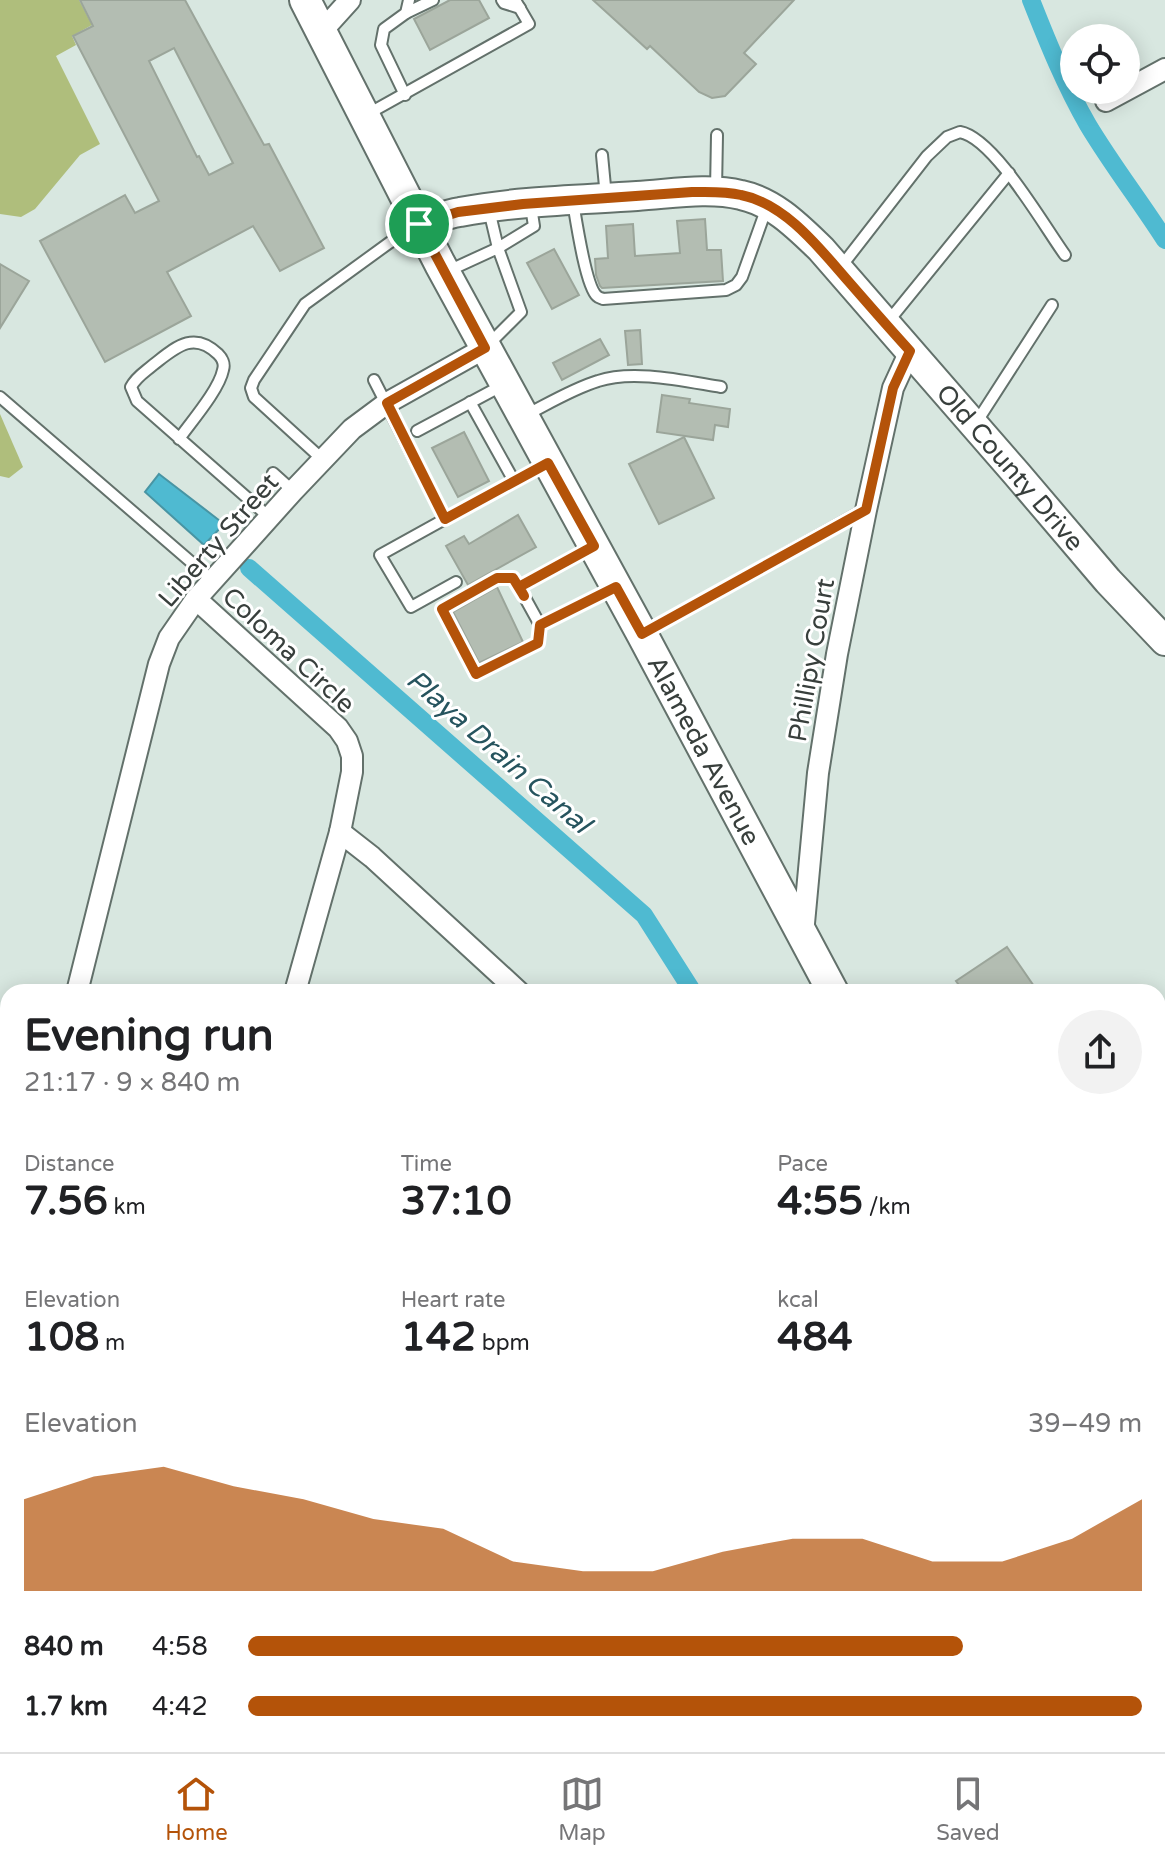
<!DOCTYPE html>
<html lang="en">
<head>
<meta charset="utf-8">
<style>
	:root { --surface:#fff; --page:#f2f2f2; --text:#202124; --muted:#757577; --line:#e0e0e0; --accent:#b45309 }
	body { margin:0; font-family:"Varela Round",sans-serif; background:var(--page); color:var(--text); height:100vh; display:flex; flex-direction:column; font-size:30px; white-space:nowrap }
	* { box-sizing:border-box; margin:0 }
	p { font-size:26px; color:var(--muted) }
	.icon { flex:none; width:44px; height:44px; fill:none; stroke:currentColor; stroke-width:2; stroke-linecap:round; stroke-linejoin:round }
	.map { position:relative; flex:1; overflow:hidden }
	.details { position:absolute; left:0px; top:984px; width:1166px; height:768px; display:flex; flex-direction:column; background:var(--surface); border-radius:24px 24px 0 0; box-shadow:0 4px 20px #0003 }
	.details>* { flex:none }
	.controls { position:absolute; left:1060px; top:24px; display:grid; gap:16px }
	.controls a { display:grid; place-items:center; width:80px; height:80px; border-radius:50%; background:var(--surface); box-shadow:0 4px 20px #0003; font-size:40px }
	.pin { position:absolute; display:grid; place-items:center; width:68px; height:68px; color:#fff; margin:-34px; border:4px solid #fff; border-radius:50%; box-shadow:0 2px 8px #0007 }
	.round { display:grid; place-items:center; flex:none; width:84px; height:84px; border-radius:42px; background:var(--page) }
	.summary { display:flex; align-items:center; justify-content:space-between; height:136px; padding:0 24px }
	h1 { font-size:44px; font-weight:700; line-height:60px }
	.figures { display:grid; grid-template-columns:repeat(3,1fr); gap:12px; height:136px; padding:8px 24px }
	.figures div { display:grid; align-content:center }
	.figures b { font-size:40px; font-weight:700 }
	.figures small { font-size:22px; font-weight:400 }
	.figures p { font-size:22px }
	.chart { height:224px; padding:16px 24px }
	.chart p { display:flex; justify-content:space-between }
	.chart svg { width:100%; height:144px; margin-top:8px; fill:var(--accent); opacity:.7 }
	ul { padding:0 24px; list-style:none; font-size:26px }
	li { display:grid; grid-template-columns:128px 96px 1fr; align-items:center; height:60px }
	li i { height:20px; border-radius:10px; background:var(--accent) }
	.tabs { display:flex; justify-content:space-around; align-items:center; height:112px; border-top:2px solid var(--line); background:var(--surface); font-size:22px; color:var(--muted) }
	.tabs a { display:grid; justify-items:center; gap:4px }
	.tabs .on { color:var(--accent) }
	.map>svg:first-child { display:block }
	.green { fill:#afbe7c }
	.water { fill:#4fbad1; stroke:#4895a4; stroke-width:2 }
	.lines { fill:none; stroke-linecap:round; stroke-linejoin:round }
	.canal { stroke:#4fbad1; stroke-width:18 }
	.building { fill:#b3bdb2; stroke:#9ba59a; stroke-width:2; fill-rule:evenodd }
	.lane-casing { stroke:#63716b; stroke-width:14 }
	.street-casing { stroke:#63716b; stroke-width:24 }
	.secondary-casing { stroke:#63716b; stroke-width:32 }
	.primary-casing { stroke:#63716b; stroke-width:34 }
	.lane { stroke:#fff; stroke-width:10 }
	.street { stroke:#fff; stroke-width:20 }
	.secondary { stroke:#fff; stroke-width:28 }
	.primary { stroke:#fff; stroke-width:30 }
	.route-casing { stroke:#fff; stroke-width:16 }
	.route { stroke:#b45309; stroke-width:10 }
	.labels { text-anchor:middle; stroke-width:6; stroke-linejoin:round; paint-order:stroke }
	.street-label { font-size:26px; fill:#383f3c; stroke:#fff }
	.water-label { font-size:28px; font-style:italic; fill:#26545e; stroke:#fff }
</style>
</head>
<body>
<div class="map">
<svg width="1165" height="1752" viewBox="0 0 1165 1752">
	<rect width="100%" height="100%" fill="#d8e7e0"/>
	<!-- green -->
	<g class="green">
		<path d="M0,0H79L92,25L72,36L76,45L56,56L100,144L80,155L35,209L21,217L0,214Z"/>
		<path d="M0,414L23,467L9,478L0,476Z"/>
	</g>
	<!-- water -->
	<path class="water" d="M159,474L224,524L204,545L145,492Z"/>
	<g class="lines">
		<!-- canal -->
		<g class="canal">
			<path d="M1031,0C1048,43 1065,85 1088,125C1112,165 1140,201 1165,240"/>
			<path d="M249,568L644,915L693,992"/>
			<path d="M1010,1744L1013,1752"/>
		</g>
	</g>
	<!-- building -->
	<g class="building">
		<path d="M80,0H185L264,145L269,144L324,248L280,271L253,226L167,272L191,316L105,362L40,241L125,195L135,213L159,201L73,36L93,26ZM174,48L233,163L209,175L199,156L197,157L149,61Z"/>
		<path d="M450,0H479L489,18L430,50L414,19Z"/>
		<path d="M593,0H794L744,53L756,64L725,96L712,98L699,92L650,46L647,49Z"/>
		<path d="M705,219L707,250H721L723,281L602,288L600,286L596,275L595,259L608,258L606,226L633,224L635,256L680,253L677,221Z"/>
		<path d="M554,249L579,295L552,309L527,263Z"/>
		<path d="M0,264L29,281L0,328Z"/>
		<path d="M640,330L642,364L628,365L625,331Z"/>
		<path d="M600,339L609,355L562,380L553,363Z"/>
		<path d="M662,395L690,399L689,403L730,409L728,427L715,425L713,440L657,432Z"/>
		<path d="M464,432L489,481L458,497L432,448Z"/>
		<path d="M684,437L714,498L659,524L629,464Z"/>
		<path d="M518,515L536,547L468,585L446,546L464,536L469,544Z"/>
		<path d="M497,587L523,642L479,663L453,612Z"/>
		<path d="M1007,947L1038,992H964L956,981Z"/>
	</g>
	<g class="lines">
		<!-- lane casing -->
		<g class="lane-casing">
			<g id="lane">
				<path d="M502,0L504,3L520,8"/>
				<path d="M406,13L433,0"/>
				<path d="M405,95L381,45L384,29L406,13L409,0"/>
				<path d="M366,115L529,24L515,0"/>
				<path d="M602,155L606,197"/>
				<path d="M716,190L717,135"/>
				<path d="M573,202C576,220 586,287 597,296C599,298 601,298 603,299L726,290L736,285L742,277L767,207"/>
				<path d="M489,210L498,248L534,226L531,207"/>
				<path d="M840,268L927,156L947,137L960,132C994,138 1044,226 1065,255"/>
				<path d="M448,271L498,248L521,312L487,346"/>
				<path d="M887,323L1009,173"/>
				<path d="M374,380L445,519L545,465"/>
				<path d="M0,397L213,581"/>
				<path d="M470,402L514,481"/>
				<path d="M524,416C548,404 572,389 598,381C633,369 684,381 721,387"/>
				<path d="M976,423L1052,305"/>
				<path d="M417,431L503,385"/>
				<path d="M179,439C191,422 219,390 223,370C225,364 222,358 218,354C193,330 175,348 153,365C145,372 136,377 131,387L137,401L269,517"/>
				<path d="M322,459L254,397L251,388L254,380L305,304L389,243L417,225"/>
				<path d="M273,473L293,491"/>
				<path d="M445,519L380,555L411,607L456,582"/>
				<path d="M592,547L519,587L540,625L612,589"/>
				<path d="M524,596L513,578H497L442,609L476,674L538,643L540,625"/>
				<path d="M644,633L864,510"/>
				<path d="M6,1478H8"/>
				<path d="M1158,1591L1165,1581"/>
				<path d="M1158,1672L1165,1665"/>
				<path d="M1158,1688L1165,1699"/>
				<path d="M1065,1744L1068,1752"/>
			</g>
		</g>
		<!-- street casing -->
		<g class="street-casing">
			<g id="street">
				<path d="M322,31L350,0"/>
				<path d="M1106,101L1165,69"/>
				<path d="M196,599L338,728L347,741L352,756V772L340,832L295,992"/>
				<path d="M340,832L372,857L519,992"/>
				<path d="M803,934L818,773L837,654L866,510L893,388L910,351"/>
				<path d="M77,992L159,664L169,638L196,599L293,491L352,429L387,403L485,348"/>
				<path d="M0,1302L8,1270"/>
				<path d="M632,1744V1752"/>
				<path d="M861,1744V1752"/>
				<path d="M151,1752L160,1744"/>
			</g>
		</g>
		<!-- secondary casing -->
		<g class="secondary-casing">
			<g id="secondary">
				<path id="s1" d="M419,224C433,220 446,214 460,212C518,201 578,200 637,196C671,194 708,187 741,195C774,202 798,227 821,249L1016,473L1108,581L1165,641"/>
				<path d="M1158,1252L1165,1251"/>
				<path d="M0,1520L8,1530"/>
				<path d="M0,1601L8,1595"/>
				<path d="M189,1744L195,1752"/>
			</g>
		</g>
		<!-- primary casing -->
		<g class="primary-casing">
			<g id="primary">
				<path id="s2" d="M305,0L440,264L642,634L833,992"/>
				<path d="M1158,1357L1165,1361"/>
			</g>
		</g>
		<!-- lane -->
		<use href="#lane" class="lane"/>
		<!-- street -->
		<use href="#street" class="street"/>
		<!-- secondary -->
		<use href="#secondary" class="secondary"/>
		<!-- primary -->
		<use href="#primary" class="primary"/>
	</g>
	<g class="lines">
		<!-- route casing -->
		<g class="route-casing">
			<path id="route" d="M692,192C708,192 725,191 741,195C786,204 820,249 849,282C869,305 889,328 910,351L893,388L866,510L642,634L616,587L540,625L538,643L476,674L442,609L497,578H513L524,596L519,587L594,546L548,463L445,519L387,403L485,348L419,224L458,212L523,204Z"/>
		</g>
		<!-- route -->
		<use href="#route" class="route"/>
	</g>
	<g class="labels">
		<!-- street labels -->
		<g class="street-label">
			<text dy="9" stroke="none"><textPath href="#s1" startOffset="712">Old County Drive</textPath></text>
			<text transform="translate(218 540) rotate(-49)" y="9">Liberty Street</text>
			<text transform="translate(289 650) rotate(43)" y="9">Coloma Circle</text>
			<text transform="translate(811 660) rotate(-80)" y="9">Phillipy Court</text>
			<text dy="9" stroke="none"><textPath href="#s2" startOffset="850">Alameda Avenue</textPath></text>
		</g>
		<!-- water labels -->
		<g class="water-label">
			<text transform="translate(499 751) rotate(41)" y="10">Playa Drain Canal</text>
		</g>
	</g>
</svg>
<div class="controls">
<a><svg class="icon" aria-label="locate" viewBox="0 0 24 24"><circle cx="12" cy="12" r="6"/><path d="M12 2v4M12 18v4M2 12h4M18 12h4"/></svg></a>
</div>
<div class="pin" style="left:419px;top:224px;background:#1e9e55"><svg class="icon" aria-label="arrive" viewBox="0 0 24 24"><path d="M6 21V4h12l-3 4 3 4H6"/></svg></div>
<section class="details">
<div class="summary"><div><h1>Evening run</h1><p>21:17 · 9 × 840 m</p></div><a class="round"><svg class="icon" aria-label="share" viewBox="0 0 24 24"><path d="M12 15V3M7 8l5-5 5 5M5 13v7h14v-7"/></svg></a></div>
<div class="figures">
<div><p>Distance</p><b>7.56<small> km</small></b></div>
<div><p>Time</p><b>37:10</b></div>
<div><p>Pace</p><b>4:55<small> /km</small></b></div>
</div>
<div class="figures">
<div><p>Elevation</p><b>108<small> m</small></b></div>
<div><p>Heart rate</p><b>142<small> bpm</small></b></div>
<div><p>kcal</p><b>484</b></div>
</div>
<div class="chart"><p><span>Elevation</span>39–49 m</p>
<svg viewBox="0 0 160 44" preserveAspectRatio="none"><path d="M0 44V16L10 9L20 6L30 12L40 16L50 22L60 25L70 35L80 38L90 38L100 32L110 28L120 28L130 35L140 35L150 28L160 16V44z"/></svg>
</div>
<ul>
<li><b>840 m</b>4:58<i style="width:80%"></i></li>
<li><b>1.7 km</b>4:42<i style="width:100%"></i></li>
</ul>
</section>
</div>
<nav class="tabs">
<a class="on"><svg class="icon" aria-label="home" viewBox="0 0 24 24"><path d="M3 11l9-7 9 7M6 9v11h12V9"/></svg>Home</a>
<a><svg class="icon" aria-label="map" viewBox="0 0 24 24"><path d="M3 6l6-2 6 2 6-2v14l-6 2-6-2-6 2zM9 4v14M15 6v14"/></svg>Map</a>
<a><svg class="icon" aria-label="saved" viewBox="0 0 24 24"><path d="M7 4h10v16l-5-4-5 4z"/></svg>Saved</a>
</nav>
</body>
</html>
